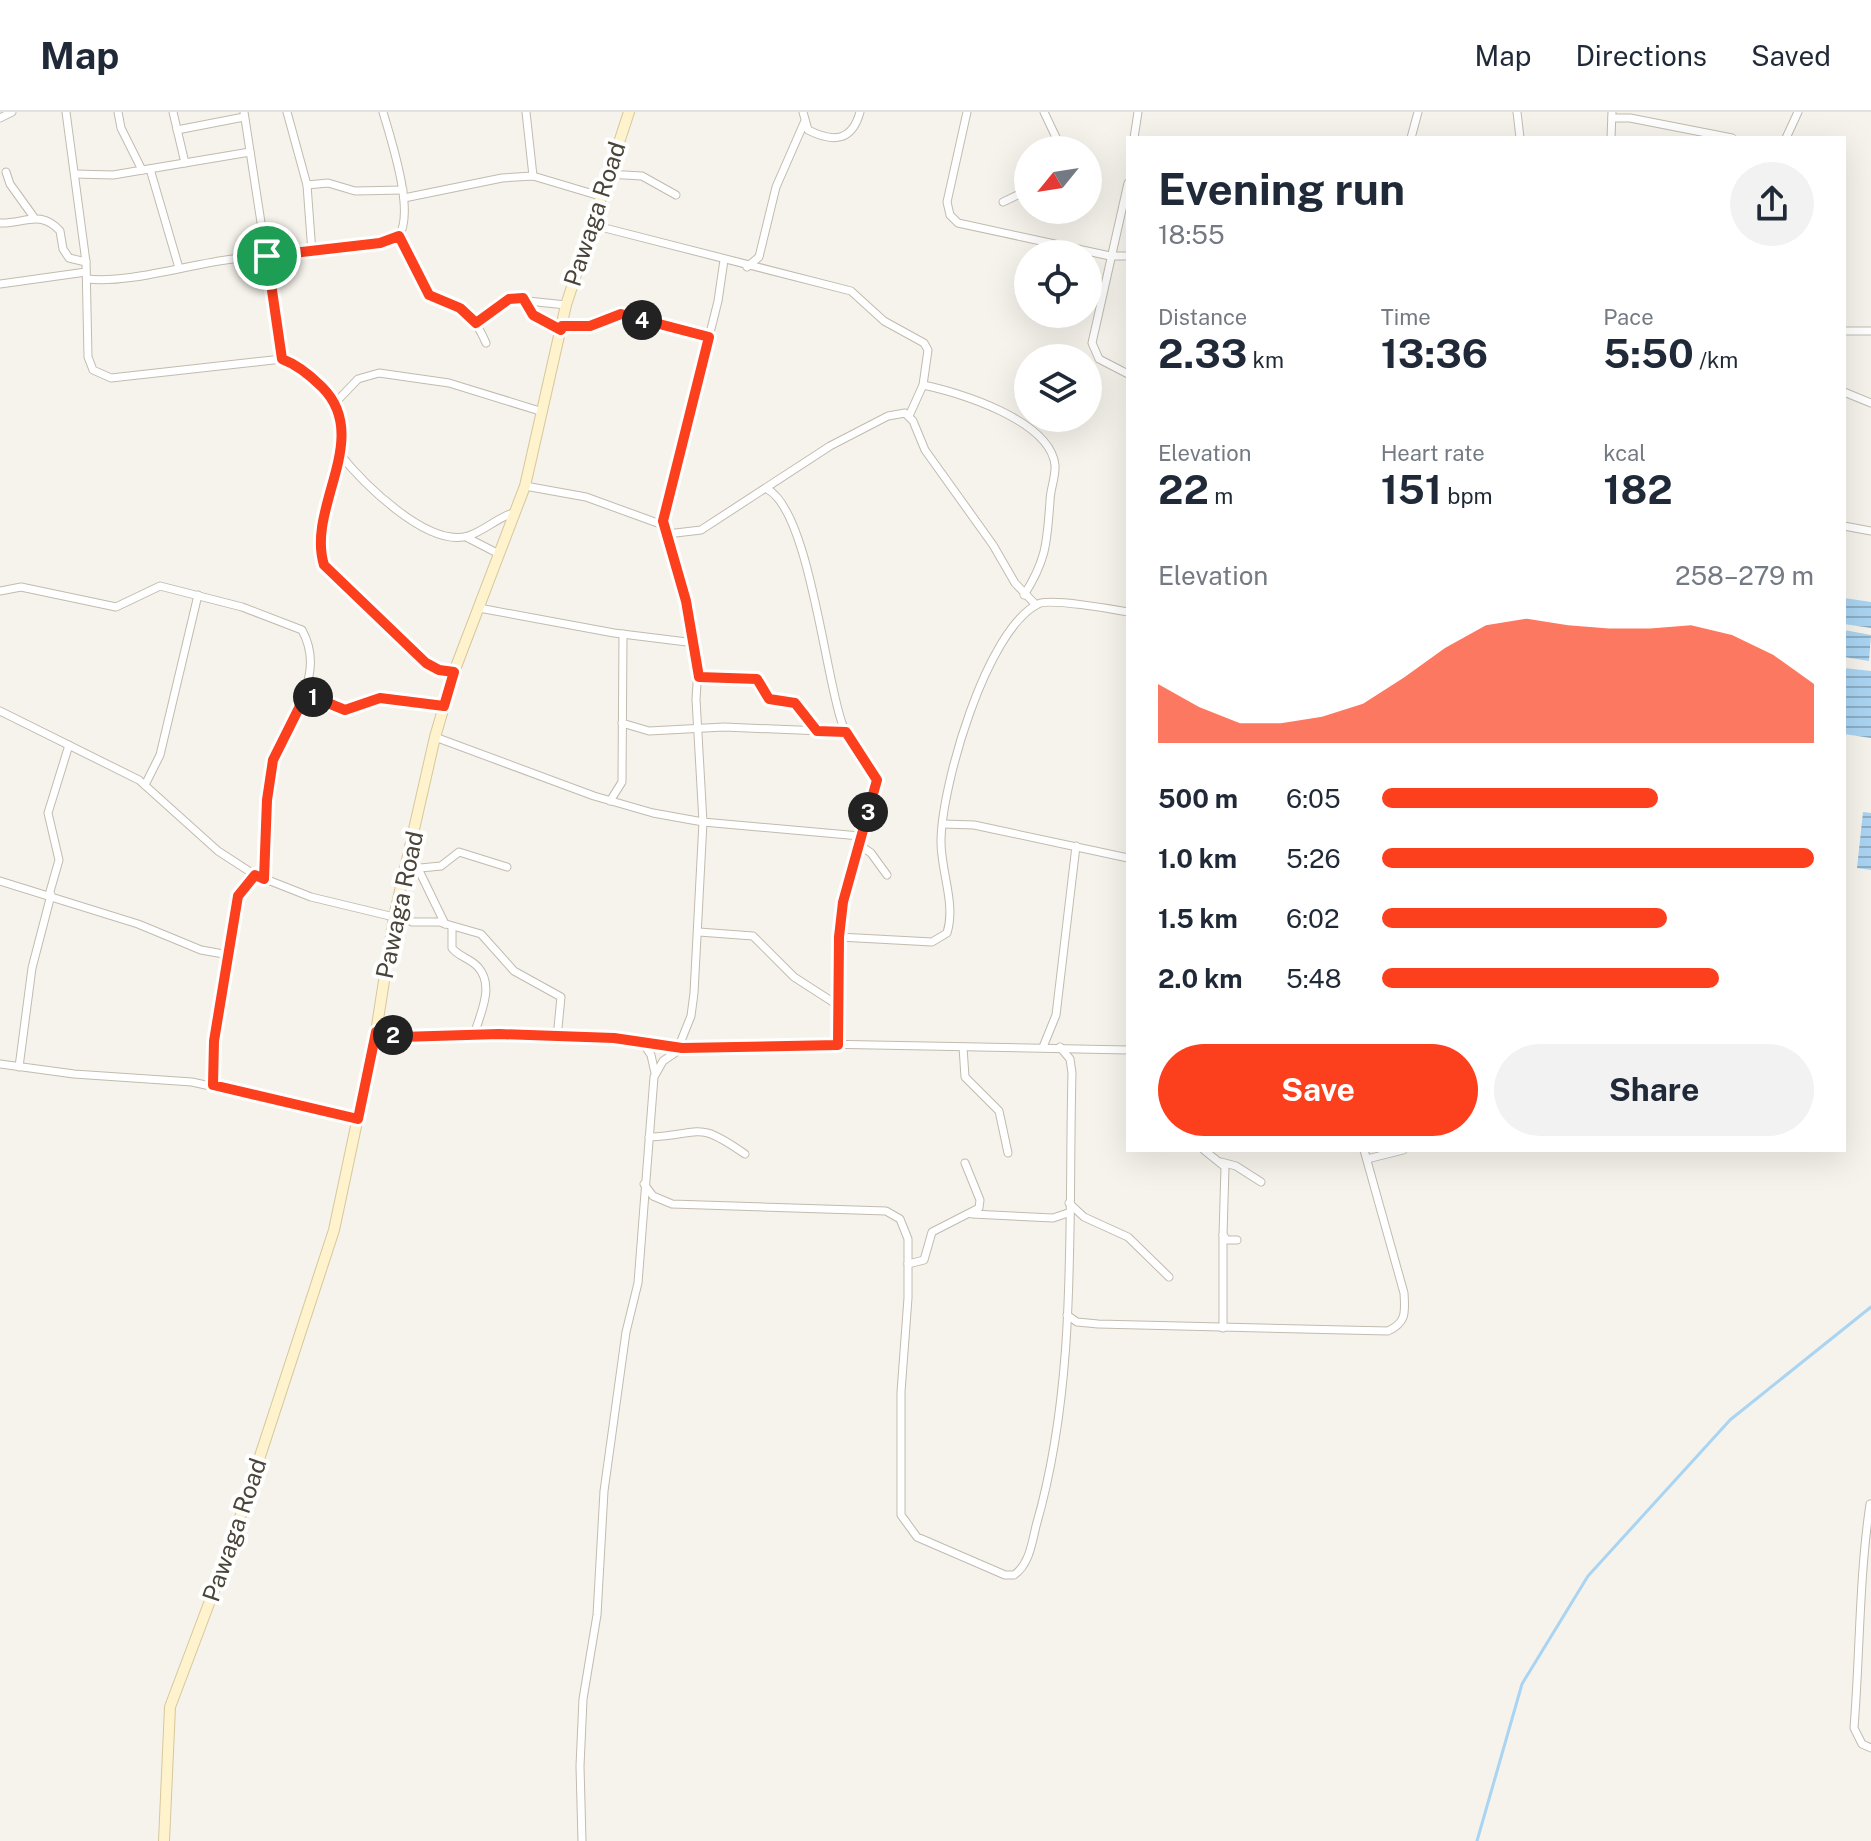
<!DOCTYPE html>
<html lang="en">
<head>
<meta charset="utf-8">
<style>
	:root { --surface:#fff; --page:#f2f2f3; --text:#1f2937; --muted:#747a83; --line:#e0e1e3; --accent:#fc3f1d }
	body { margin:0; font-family:"Public Sans",sans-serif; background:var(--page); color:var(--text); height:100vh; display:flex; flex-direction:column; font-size:30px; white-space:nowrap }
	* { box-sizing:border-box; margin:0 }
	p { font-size:26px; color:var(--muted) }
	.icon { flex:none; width:44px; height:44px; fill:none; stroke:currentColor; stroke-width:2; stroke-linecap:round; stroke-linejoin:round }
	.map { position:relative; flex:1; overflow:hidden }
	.details { position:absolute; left:1126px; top:24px; width:720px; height:1016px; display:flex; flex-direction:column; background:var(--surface); border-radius:0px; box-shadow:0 8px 32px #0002 }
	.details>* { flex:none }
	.needle { width:52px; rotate:240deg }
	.fabs { position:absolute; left:1014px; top:24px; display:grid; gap:16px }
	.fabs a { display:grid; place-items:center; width:88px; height:88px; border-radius:50%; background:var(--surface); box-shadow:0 8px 32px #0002; font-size:40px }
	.pin { position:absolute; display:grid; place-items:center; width:68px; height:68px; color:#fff; margin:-34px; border:4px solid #fff; border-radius:50%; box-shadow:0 2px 8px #0007 }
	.km { position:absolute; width:40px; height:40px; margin:-20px; border-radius:50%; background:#222; color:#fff; font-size:22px; line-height:40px; text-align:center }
	.round { display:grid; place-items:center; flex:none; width:84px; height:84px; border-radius:42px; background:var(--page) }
	.headline { display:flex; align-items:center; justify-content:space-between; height:136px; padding:0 32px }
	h1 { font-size:44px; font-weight:700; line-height:60px }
	.metrics { display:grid; grid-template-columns:repeat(3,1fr); gap:12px; height:136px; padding:8px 32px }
	.metrics div { display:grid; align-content:center }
	.metrics b { font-size:40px; font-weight:700 }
	.metrics small { font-size:22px; font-weight:400 }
	.metrics p { font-size:22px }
	.chart { height:224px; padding:16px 32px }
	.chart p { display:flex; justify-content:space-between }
	.chart svg { width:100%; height:144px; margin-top:8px; fill:var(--accent); opacity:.7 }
	.action { display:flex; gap:16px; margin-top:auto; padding:16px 32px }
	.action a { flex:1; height:92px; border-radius:48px; background:var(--accent); color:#fff; font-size:32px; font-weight:700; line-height:92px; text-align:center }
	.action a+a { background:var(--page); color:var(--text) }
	ul { padding:0 32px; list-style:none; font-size:26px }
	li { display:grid; grid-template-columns:128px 96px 1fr; align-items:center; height:60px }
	li i { height:20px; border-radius:10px; background:var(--accent) }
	header { display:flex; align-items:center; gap:48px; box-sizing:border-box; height:112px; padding:0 40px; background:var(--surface); border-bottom:2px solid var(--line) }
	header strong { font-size:38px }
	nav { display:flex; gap:44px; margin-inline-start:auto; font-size:28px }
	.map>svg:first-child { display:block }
	.water { fill:url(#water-rules) }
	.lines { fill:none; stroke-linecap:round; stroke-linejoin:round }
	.stream { stroke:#a9d4f2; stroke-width:3 }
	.street-casing { stroke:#c2bbae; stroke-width:9 }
	.secondary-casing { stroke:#d6c79b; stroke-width:12 }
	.street { stroke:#fff; stroke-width:7 }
	.secondary { stroke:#fff3cd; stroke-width:10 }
	.route-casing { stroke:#fff; stroke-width:16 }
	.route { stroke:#fc3f1d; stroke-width:10 }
	.labels { text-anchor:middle; stroke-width:8; stroke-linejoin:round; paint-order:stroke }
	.street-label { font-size:24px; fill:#4b4439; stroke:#fff }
</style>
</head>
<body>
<header>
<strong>Map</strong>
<nav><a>Map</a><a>Directions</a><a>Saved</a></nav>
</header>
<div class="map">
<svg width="1871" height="1729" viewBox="0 0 1871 1729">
	<defs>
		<pattern id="water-rules" width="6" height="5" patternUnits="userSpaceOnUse" patternTransform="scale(2)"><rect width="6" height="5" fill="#a9d4f2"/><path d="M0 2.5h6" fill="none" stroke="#8caec5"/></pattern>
	</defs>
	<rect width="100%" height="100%" fill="#f6f3ec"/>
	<!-- water -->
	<g class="water">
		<path d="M1844,486L1871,490V516L1844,512Z"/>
		<path d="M1844,518L1871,523L1869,549L1844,545Z"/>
		<path d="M1844,556L1871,559V626L1844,622Z"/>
		<path d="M1863,700L1871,701V758L1857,756Z"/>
	</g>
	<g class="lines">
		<!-- stream -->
		<path class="stream" d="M1477,1729L1522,1572L1588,1464L1730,1308L1871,1195"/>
		<!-- street casing -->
		<g class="street-casing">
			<g id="street">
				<path d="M66,0L86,150L88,245L93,258L111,266L282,247L313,266L335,291L342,316L321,432L324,453L426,551L439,558L454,560"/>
				<path d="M118,0L121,16L142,58"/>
				<path d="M173,0L185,51"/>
				<path d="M244,0L282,247"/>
				<path d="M287,0L307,73L312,141"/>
				<path d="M526,0L533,64"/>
				<path d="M803,0L808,18C834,31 852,29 860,0"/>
				<path d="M967,0L947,90L950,103L958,111L1110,144H1128"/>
				<path d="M1044,0L1062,38"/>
				<path d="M1517,0L1520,26"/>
				<path d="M0,6L12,0"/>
				<path d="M1612,6H1630L1732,26"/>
				<path d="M177,18L244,5"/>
				<path d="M1134,26L1138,0"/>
				<path d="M1411,26L1418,0"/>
				<path d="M1611,26L1612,0"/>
				<path d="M1786,26L1798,0"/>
				<path d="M150,57L179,156"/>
				<path d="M6,60L10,72L33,104"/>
				<path d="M75,62L113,63L250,40"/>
				<path d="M607,62L642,64L676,83"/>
				<path d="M1128,71L1092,231L1099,247L1128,262"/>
				<path d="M307,73L328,71L355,79L403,78"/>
				<path d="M404,86L502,66L533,64L600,84"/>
				<path d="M1003,90L1028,78"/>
				<path d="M0,111C24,112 40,97 60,119L63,137L69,146L86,150"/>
				<path d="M589,112L851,179L884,209L924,231L928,238L923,273L909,304"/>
				<path d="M399,124L429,183C457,203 469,191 486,231"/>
				<path d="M747,155L759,145L776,75L804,11"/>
				<path d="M87,167C128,172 190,152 233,147C278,141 358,144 398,125C416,102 391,28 383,0"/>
				<path d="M0,172L86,160"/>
				<path d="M523,186L533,203L561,218"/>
				<path d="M476,211L509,187L566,193"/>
				<path d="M562,214H590L621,202L709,225"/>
				<path d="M1844,219H1871"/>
				<path d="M923,273C958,280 1050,308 1055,353C1056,364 1050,378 1050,389C1047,429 1047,447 1024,483"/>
				<path d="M1844,280L1871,291"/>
				<path d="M335,291L358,267L379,261L449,271L543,300"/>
				<path d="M339,341C362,370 427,436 468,424C484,419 497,406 513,401"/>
				<path d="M525,374L586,385L663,413"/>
				<path d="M767,377C809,398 825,564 842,611C849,632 871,647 877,668L843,790L839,825L838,933"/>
				<path d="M1844,414L1871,419"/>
				<path d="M667,422L701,418L830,334L888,304L905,301L913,309L925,338L993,433L1015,471L1036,493"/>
				<path d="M466,425L499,442"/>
				<path d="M0,479L21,475L116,495L160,474L242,495L302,518C329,568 284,605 273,650C264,688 264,728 264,767"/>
				<path d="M479,496L614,521L695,531"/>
				<path d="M699,565L757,567L769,587L795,591L817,619"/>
				<path d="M306,582L345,598L380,586L444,594"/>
				<path d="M0,599L139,668L218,739L255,763L311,785L394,805"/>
				<path d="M622,611L649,619L724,615L846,620"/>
				<path d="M435,625L594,684L653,701L703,710L860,724"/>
				<path d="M145,673L160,643L198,483"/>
				<path d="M610,689L622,670L623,522"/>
				<path d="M943,712L974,713L1128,746"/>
				<path d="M858,732L871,741L887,763"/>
				<path d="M411,742L445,812"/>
				<path d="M420,756L441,754L459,740L507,755"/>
				<path d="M0,769L138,812L201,838L229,843"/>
				<path d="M49,783L59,748L48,701L69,633"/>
				<path d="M397,792L412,810H439L481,822L514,859L561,885L557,926"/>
				<path d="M452,815V836C459,845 470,846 478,855C495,874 480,902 474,923"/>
				<path d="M699,820L753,824L794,865L839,894"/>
				<path d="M839,825L932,830L947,821C956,792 941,760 941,730C941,675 986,518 1038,492C1049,486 1112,497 1128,500"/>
				<path d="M376,920L401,925L499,922L614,926L682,936H772L821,932L1128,938"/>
				<path d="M641,928L651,943L655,961"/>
				<path d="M679,934L691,904L694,881L703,710L696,587L698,557L686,489L663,409L718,189L724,148"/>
				<path d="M963,935L965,965L999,999L1008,1041"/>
				<path d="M1043,935L1056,903L1076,734"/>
				<path d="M0,952L74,962L192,970L358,1007"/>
				<path d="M19,955L32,856L51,783"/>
				<path d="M213,973L214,929L238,784L255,763"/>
				<path d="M649,1025C703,1023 695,1007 745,1042"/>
				<path d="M1204,1038L1225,1055L1223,1123L1227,1128H1237"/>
				<path d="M1367,1047L1403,1038"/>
				<path d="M1221,1050L1236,1054L1261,1070"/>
				<path d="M644,1072L653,1084L672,1092L886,1099L900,1107L908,1127V1186L901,1280V1403L917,1425L1005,1463H1014C1029,1453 1032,1431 1036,1414C1078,1269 1068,1112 1072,961L1070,947L1060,935"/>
				<path d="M1069,1091L1084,1105L1128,1125L1169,1165"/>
				<path d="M972,1102L1053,1106L1068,1101"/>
				<path d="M908,1152L924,1148L932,1120L979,1096L980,1088L965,1051"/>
				<path d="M1067,1203L1077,1210L1098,1212L1388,1219C1407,1210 1405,1200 1404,1181L1364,1038"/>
				<path d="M1223,1216V1123"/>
				<path d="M1870,1392C1859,1466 1860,1541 1854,1616L1862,1632L1871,1636"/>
				<path d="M582,1729L580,1654L583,1587L597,1503L604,1379L626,1220L638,1171L654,965L663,949L682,936"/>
			</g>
		</g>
		<!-- secondary casing -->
		<g class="secondary-casing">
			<path id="secondary" d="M164,1729L170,1595L231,1433L334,1118L376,920L394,805L435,625L454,560L525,374L566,193L629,0"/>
		</g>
		<!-- street -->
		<use href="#street" class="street"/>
		<!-- secondary -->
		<use href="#secondary" class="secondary"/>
	</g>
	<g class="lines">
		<!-- route casing -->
		<g class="route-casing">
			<path id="route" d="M399,124L429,183L460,196L476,211L509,187L523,186L533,203L561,218L562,214H590L621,202L709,225L663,409L686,489L699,565L757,567L769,587L795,591L817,619L846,620L877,668L843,790L839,825L838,933L682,936L614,926L499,922L401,925L376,920L358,1007L213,973L214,929L238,784L255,763L264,767L267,688L273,648L306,582L345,598L380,586L444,594L454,560L439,558L426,551L324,453C306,395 373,326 322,275C310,263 298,253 282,247L267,144L380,131Z"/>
		</g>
		<!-- route -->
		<use href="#route" class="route"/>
	</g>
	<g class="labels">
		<!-- street labels -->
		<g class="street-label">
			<text transform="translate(595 102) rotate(-72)" y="8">Pawaga Road</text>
			<text transform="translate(400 793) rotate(-78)" y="8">Pawaga Road</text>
			<text transform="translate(235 1418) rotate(-71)" y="8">Pawaga Road</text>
		</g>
	</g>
</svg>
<div class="fabs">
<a><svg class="needle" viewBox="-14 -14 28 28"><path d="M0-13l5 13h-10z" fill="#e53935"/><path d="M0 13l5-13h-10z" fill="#747a83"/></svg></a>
<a><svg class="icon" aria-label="locate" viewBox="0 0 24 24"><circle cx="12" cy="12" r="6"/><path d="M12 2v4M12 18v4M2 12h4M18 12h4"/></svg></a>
<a><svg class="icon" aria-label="layers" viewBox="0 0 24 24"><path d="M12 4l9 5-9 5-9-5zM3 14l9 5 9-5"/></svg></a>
</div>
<div class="pin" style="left:267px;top:144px;background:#1e9e55"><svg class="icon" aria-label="arrive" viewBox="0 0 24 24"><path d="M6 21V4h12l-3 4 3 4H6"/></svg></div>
<b class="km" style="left:313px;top:585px">1</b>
<b class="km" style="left:393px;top:923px">2</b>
<b class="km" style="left:868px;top:700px">3</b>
<b class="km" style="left:642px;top:208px">4</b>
<section class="details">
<div class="headline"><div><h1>Evening run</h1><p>18:55</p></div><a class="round"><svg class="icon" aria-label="share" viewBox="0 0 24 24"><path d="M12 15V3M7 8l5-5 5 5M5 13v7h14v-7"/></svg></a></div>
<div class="metrics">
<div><p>Distance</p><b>2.33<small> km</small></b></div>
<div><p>Time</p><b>13:36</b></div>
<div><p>Pace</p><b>5:50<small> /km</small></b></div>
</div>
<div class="metrics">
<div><p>Elevation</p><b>22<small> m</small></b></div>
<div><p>Heart rate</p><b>151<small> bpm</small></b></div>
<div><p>kcal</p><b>182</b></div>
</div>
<div class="chart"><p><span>Elevation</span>258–279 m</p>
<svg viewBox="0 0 160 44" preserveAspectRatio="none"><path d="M0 44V26L10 33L20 38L30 38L40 36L50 32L60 24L70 15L80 8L90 6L100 8L110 9L120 9L130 8L140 11L150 17L160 26V44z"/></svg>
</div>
<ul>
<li><b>500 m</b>6:05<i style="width:64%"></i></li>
<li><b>1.0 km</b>5:26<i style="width:100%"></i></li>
<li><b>1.5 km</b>6:02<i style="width:66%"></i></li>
<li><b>2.0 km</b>5:48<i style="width:78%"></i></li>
</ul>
<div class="action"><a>Save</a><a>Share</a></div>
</section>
</div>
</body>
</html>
